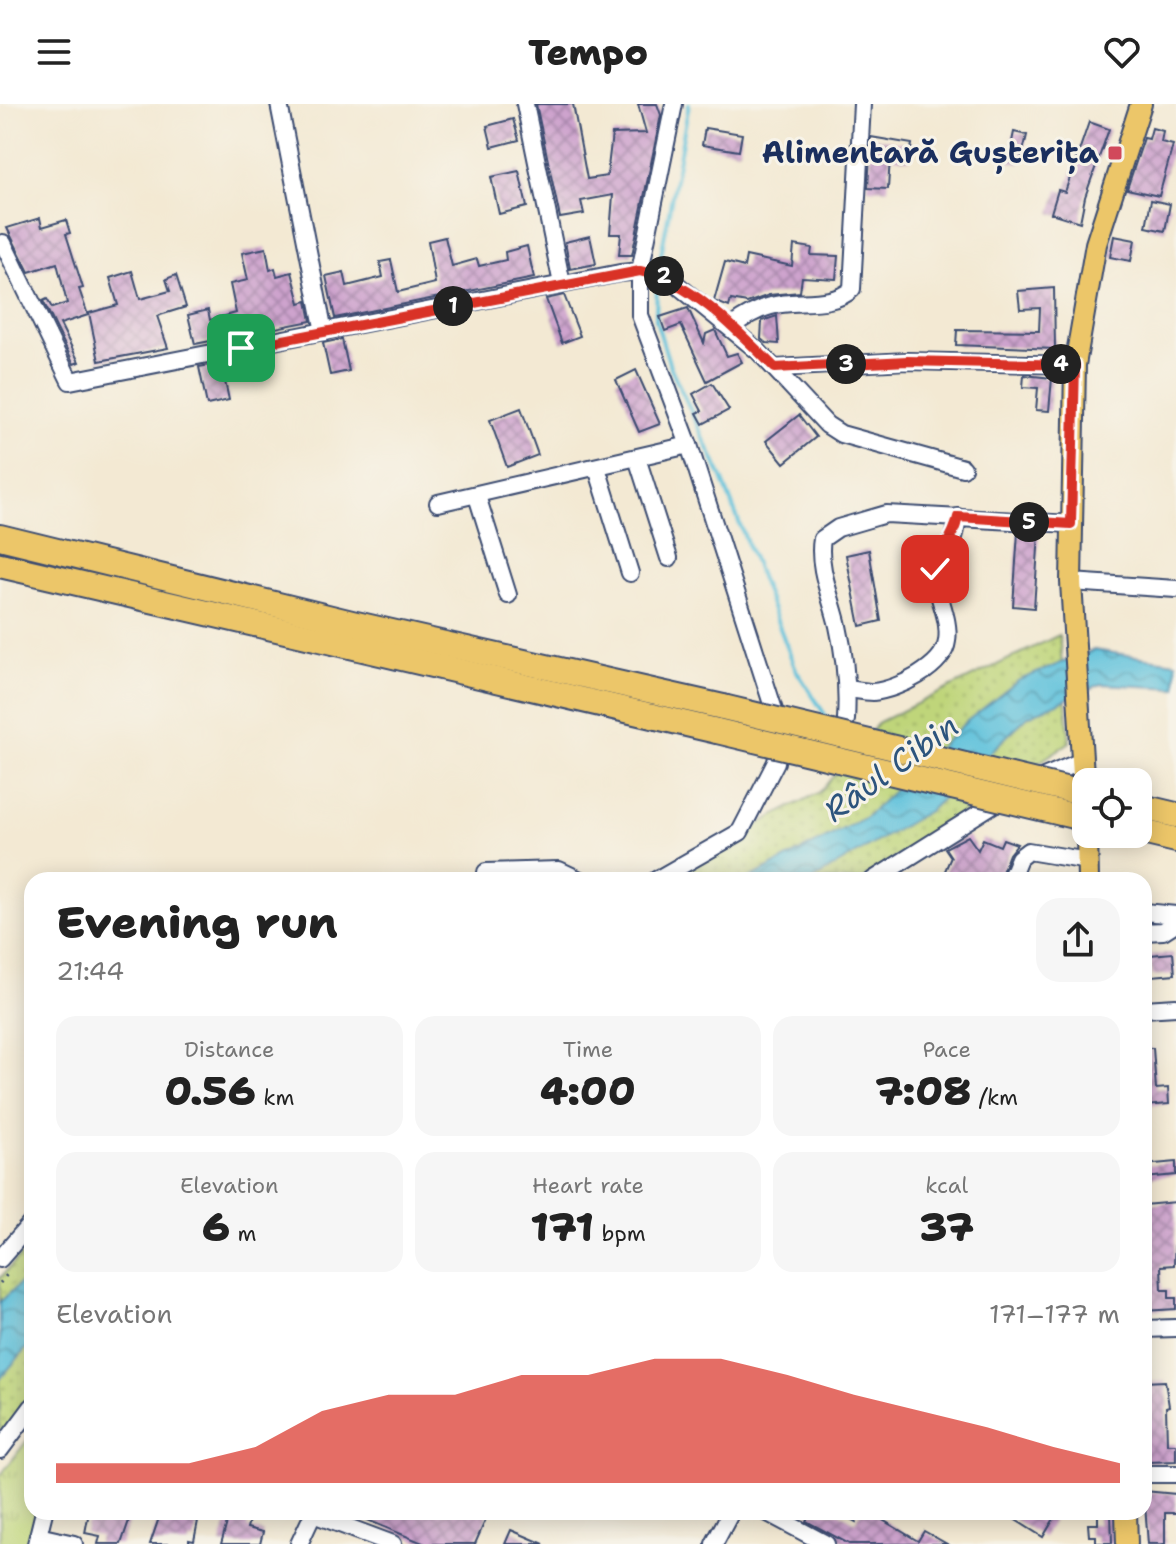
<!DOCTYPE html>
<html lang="en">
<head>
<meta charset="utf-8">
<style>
	:root { --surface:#fff; --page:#f6f6f6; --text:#222; --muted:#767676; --accent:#d93025 }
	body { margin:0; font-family:"Shantell Sans",sans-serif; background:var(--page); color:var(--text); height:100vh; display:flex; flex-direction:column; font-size:30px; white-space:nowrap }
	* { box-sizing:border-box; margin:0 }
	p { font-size:26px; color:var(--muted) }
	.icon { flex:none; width:44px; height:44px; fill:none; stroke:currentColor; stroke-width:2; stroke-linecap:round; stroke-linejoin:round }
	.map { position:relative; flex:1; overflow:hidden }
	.details { position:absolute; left:24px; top:768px; width:1128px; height:648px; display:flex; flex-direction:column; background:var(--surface); border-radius:24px; box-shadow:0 4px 20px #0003 }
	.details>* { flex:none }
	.controls { position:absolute; left:1072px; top:664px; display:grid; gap:16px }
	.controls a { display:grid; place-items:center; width:80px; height:80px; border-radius:16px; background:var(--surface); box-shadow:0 4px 20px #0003; font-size:40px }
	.pin { position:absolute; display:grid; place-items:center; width:68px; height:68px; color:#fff; margin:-34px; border-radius:16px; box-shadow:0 4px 12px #0006 }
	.km { position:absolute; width:40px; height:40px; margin:-20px; border-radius:50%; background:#222; color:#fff; font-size:22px; line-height:40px; text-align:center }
	.round { display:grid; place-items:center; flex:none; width:84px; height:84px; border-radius:24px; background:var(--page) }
	.head { display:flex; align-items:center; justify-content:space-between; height:136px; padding:0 32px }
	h1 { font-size:44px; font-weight:800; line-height:60px }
	.figures { display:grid; grid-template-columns:repeat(3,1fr); gap:12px; height:136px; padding:8px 32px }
	.figures div { display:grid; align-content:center; border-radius:20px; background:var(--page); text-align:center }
	.figures b { font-size:40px; font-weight:800 }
	.figures small { font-size:22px; font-weight:400 }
	.figures p { font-size:22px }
	.chart { height:224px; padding:16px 32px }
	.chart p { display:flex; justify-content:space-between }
	.chart svg { width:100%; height:144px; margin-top:8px; fill:var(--accent); opacity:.7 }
	header { display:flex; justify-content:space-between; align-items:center; height:104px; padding:0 32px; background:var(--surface); font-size:36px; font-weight:800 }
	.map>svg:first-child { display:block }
	.grass { fill:url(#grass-dots); stroke:#6d826c; stroke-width:2 }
	.park { fill:url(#park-tufts); stroke:#6d826c; stroke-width:2 }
	.water { fill:url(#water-waves); stroke:#3c789c; stroke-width:2 }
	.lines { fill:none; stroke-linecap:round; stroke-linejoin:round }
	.stream { stroke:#5dc1db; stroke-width:4 }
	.building { fill:url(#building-cross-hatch) }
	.minor-casing { stroke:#3b4b70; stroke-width:20 }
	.major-casing { stroke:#3b4b70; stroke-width:24 }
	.highway-casing { stroke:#3b4b70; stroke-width:28 }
	.path { stroke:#3b4b70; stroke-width:3; stroke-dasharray:2 6; stroke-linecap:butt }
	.minor { stroke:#fff; stroke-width:16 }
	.major { stroke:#ecc669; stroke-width:20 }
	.highway { stroke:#ecc669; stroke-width:24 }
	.highway-bridge-casing { stroke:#3b4b70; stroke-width:28; stroke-linecap:butt }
	.highway-bridge { stroke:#ecc669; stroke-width:24 }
	.route-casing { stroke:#fff; stroke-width:16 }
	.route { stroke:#d93025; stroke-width:10 }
	.poi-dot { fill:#d1495b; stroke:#f7f3e8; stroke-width:3 }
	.labels { text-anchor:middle; stroke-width:6; stroke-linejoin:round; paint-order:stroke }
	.poi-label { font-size:30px; font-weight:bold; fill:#1b2f5e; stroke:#f7f3e8; text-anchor:end }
	.water-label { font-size:32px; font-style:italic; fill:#2c547d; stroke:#f7f3e8 }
</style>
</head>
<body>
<header><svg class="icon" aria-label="menu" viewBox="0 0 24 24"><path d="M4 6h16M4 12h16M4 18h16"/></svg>Tempo<svg class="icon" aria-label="heart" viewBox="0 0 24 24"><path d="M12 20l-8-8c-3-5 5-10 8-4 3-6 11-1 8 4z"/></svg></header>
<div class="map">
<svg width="1176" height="1440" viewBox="0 0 1176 1440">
	<defs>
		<pattern id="grass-dots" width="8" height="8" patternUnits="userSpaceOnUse" patternTransform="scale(2)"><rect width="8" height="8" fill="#bfd57a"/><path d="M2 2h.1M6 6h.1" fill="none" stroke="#a4b76c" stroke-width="1.8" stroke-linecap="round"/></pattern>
		<pattern id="park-tufts" width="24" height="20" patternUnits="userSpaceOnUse" patternTransform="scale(2)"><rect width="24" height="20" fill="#bfd57a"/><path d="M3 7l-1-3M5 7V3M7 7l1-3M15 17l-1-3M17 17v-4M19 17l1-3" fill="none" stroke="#a4b76c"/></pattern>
		<pattern id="water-waves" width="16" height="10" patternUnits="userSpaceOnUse" patternTransform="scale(2)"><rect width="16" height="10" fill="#5dc1db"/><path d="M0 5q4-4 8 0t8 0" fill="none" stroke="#4c9db5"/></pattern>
		<pattern id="building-cross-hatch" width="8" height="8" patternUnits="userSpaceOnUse" patternTransform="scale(2)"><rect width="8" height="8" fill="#cea3cd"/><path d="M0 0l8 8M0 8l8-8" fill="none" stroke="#a685aa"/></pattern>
	</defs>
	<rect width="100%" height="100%" fill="#f7f3e8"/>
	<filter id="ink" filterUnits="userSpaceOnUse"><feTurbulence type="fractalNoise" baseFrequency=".0125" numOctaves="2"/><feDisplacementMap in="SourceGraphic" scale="16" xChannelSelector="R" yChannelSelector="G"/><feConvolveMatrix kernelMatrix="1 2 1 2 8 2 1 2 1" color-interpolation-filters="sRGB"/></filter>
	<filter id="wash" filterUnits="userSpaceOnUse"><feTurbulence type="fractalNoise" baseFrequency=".006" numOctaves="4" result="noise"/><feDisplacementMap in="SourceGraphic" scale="32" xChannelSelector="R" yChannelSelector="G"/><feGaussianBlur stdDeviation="1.8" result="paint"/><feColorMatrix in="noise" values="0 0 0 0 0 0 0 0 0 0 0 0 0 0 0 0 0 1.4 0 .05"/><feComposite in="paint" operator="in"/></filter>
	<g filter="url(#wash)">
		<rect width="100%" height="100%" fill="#f3e9d3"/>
		<!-- grass -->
		<g class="grass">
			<path d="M1059,531L1070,638L861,776H652L820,688L879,618Z"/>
			<path d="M32,1139V1292L0,1335V1174Z"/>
		</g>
		<!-- park -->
		<path class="park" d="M32,1330V1408H36L29,1440H0V1372Z"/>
		<!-- water -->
		<g class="water">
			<path d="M1093,546L1176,558V584L1101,580L1028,612L930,706L812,776H746L866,713L967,617L1019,576Z"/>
			<path d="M32,1168V1238L0,1275V1198Z"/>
		</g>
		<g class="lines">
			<!-- stream -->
			<g class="stream">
				<path d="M658,167L689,0"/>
				<path d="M657,175L656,216L670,262L722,374L796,566L829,617"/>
			</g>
		</g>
		<g id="blocks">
			<!-- building -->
			<g class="building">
				<path d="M536,0H573L587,75L607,72L612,30L646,29L638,0H657L661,11L632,151H619L621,130H610L613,91L581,97L584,110L560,114Z"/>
				<path d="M513,15L519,36L492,43L487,22Z"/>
				<path d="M1089,18L1109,25L1085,93L1080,118L1051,109L1058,86L1065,88Z"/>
				<path d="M705,24L742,30L739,47L702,41Z"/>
				<path d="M1152,24L1163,27L1161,38L1173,41L1159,92L1127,85L1144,34L1149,35Z"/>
				<path d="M1014,28L1027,31L1020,60L1008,57Z"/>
				<path d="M871,33L912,40L909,56L890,53L888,85L868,84Z"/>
				<path d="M519,67L527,103L499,110L491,73Z"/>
				<path d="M1151,96L1170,100L1165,127L1146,123Z"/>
				<path d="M40,114L42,123L66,116L70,129L66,130L83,184L79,185L88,211L60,220L79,258L74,260L43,197L47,195L52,204L67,199L57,159L29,168L7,124Z"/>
				<path d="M590,132L596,160L570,165L565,138Z"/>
				<path d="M1114,132L1135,136L1131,157L1110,153Z"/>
				<path d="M445,133L452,162L477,155L479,162L506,156L505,148L527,142L534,174L335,214L326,172L344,168L347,182L383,173L380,158L391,156L398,188L435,179L428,137Z"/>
				<path d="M794,141L812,144L811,151L838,152L836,175L802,173L800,188L769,191L747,199L731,196L729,203L714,197L725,158L744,163L746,152L792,162Z"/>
				<path d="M266,144L270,166L275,164L277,172L292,168L300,199L307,197L311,217L195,240L188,211L208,206L210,216L236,209L230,180L248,176L242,149Z"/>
				<path d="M132,167L140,195L170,187L166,175L176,171L186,203L157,212L168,244L99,257L89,209L118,201L110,174Z"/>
				<path d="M1054,184L1055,245L956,241L957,226L1039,227L1040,204L1020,205L1018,187Z"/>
				<path d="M564,191L580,232L562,239L546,195Z"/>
				<path d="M688,204L704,239L706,230L715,226L727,252L737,249L742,258L707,277L681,221L665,227L660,213Z"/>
				<path d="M777,212L779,240L766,239L761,235L762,217Z"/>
				<path d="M342,235L349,267L330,271L323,239Z"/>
				<path d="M221,259L229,296L207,301L199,263Z"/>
				<path d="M636,266L660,320L639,328L616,276Z"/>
				<path d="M1024,271L1052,274L1049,307L1036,306L1038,284L1023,283Z"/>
				<path d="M712,279L729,306L703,320L697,309L702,307L693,290Z"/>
				<path d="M521,304L538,351L507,363L490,316Z"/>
				<path d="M799,311L816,333L784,359L766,337Z"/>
				<path d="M1018,428L1039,429L1034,504L1013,502Z"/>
				<path d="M869,446L881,517L860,522L846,451Z"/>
				<path d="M968,732L978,746L983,735L1000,742L1003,735L1017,740L1009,750L999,776H941L951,753L945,744Z"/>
				<path d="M1173,849L1175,870L1152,872L1150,851Z"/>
				<path d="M1144,944H1153L1156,985L1168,984L1169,1000L1144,1002Z"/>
				<path d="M1176,1058V1071L1144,1074V1061Z"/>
				<path d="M1176,1098L1174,1161L1161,1162L1162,1186H1169V1194H1176V1205L1144,1207V1101Z"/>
				<path d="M1165,1277L1169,1302L1166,1303L1167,1340H1176V1357L1148,1358L1144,1356V1278Z"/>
				<path d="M1144,1387L1176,1390V1409H1165V1440H1148Z"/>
				<path d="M89,1408H132L121,1440H98L100,1432L85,1429Z"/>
				<path d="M161,1408H184L182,1414L198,1417L194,1437L189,1436V1440H150Z"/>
				<path d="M230,1408L249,1416L247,1424L263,1428L260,1440H221Z"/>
				<path d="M339,1408H489L475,1440H425L351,1409L350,1412Z"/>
				<path d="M811,1408H838L856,1418L861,1408H878L876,1412L918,1437L924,1427L947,1440H849L806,1417Z"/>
				<path d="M1019,1408H1058L1043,1433L1014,1415Z"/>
				<path d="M1098,1408H1111L1112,1439H1096V1432H1089L1088,1420H1098Z"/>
				<path d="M511,1426L544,1440H505Z"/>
			</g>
		</g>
	</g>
	<g filter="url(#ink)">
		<use href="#blocks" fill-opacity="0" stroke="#3b4b70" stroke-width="2"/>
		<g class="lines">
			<!-- minor casing -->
			<g class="minor-casing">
				<g id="minor">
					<path d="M279,0L324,228"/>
					<path d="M525,0L562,180"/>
					<path d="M3,139L70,277L620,169L640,167L670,175L758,247L827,321L841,330L963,364"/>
					<path d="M731,223C743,214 755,206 771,202C796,195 832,204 852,185L862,0"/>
					<path d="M775,264L907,257L1075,261"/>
					<path d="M637,354L669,454"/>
					<path d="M597,364L630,469"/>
					<path d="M477,392L508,491"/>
					<path d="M438,399L689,341"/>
					<path d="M1071,478L1176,485"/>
					<path d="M848,585C856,586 865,588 873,588C897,586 944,563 947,537C951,512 933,487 935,463C936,451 947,447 952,438C956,430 957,421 958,413"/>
					<path d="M846,616C848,584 845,553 838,522C832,495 817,463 822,435L838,424L886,410L1071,420"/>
					<path d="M1032,678L1082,657"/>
					<path d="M486,768L559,766L580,776"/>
					<path d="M656,776L740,728L776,658L781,628L689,341L640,211V167L674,0"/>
					<path d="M873,776L1005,693"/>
					<path d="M1010,776L1019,754L1028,747L1088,757"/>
					<path d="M1144,808L1176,811"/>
					<path d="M1144,828L1163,827L1174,820V811"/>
					<path d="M1144,905L1176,903"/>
					<path d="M0,1155L32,1118"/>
					<path d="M1144,1225L1176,1224"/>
					<path d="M0,1346L32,1303"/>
					<path d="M1144,1370H1176"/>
					<path d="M766,1408L826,1440"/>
					<path d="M313,1410L393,1440"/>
					<path d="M38,1432L74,1440"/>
					<path d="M36,1440L44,1408"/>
					<path d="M299,1440L314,1408"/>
					<path d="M714,1440L731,1408"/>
				</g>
			</g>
			<!-- major casing -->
			<g class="major-casing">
				<g id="major">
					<path d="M1085,703L1071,478L1075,261L1096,140L1141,0"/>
					<path d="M1087,730L1088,776"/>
					<path d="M1126,1408L1127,1440"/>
				</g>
			</g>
			<!-- highway casing -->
			<g class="highway-casing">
				<g id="highway">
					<path d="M0,433L352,519L723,603"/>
					<path d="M0,461L717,627"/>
					<path d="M1138,702L1176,711"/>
					<path d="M1138,727L1176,736"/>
				</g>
			</g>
			<!-- path -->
			<path class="path" d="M0,1179L10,1167"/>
			<!-- minor -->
			<use href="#minor" class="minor"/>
			<!-- major -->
			<use href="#major" class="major"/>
			<!-- highway -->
			<use href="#highway" class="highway"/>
			<!-- highway-bridge casing -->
			<g class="highway-bridge-casing">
				<g id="highway-bridge">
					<path d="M723,603L1086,690"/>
					<path d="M717,627L1086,715"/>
				</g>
			</g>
			<!-- highway-bridge -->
			<use href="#highway-bridge" class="highway-bridge"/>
		</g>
	</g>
	<g class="lines" filter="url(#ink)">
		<!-- route casing -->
		<g class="route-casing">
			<path id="route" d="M241,244L640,167C692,178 738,227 775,264L907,257L1075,261L1071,420L958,413C953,438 938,447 935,465"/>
		</g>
		<!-- route -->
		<use href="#route" class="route"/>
	</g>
	<!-- markers -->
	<rect class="poi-dot" x="1107" y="41" width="16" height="16" rx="4"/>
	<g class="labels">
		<!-- poi labels -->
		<g class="poi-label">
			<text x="1099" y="59">Alimentară Gușterița</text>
		</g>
		<!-- water labels -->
		<g class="water-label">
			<text transform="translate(891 664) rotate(-36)" y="11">Râul Cibin</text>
		</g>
	</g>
</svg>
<div class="controls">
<a><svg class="icon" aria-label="locate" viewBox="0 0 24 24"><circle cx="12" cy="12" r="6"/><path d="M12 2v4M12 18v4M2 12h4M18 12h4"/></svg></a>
</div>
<div class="pin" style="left:241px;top:244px;background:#1e9e55"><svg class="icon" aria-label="arrive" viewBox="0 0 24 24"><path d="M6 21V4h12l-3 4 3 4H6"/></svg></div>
<div class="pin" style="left:935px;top:465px;background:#d93025"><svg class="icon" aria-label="check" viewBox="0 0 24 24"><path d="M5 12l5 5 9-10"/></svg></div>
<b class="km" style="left:453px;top:202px">1</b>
<b class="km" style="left:664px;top:172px">2</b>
<b class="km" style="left:846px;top:260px">3</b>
<b class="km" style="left:1061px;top:260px">4</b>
<b class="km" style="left:1029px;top:418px">5</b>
<section class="details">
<div class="head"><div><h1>Evening run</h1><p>21:44</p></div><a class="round"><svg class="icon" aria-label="share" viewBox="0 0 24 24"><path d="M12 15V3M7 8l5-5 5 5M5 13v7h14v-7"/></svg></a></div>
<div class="figures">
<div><p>Distance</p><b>0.56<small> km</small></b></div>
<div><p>Time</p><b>4:00</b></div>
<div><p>Pace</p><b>7:08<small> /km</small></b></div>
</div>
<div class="figures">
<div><p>Elevation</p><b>6<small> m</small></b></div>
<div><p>Heart rate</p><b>171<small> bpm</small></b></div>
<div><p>kcal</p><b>37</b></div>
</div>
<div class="chart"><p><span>Elevation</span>171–177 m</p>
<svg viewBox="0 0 160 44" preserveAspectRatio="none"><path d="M0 44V38L10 38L20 38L30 33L40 22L50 17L60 17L70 11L80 11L90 6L100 6L110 11L120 17L130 22L140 27L150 33L160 38V44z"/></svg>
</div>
</section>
</div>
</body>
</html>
